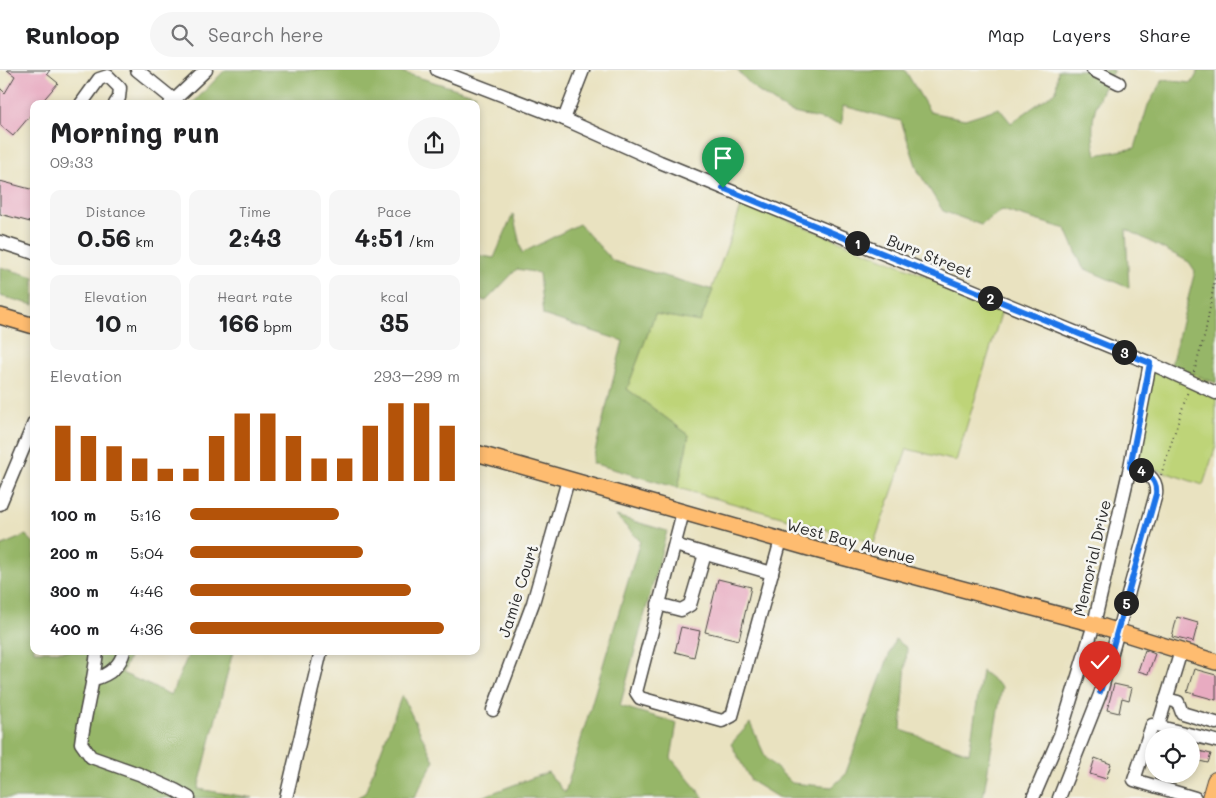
<!DOCTYPE html>
<html lang="en">
<head>
<meta charset="utf-8">
<style>
	:root { --surface:#fff; --page:#f6f6f6; --text:#202124; --muted:#757577; --line:#e0e0e0; --accent:#b45309 }
	body { margin:0; font-family:Mali,sans-serif; background:var(--page); color:var(--text); height:100vh; display:flex; flex-direction:column; font-size:19px; white-space:nowrap }
	* { box-sizing:border-box; margin:0 }
	p { font-size:16px; color:var(--muted) }
	.icon { flex:none; width:28px; height:28px; fill:none; stroke:currentColor; stroke-width:2; stroke-linecap:round; stroke-linejoin:round }
	.map { position:relative; flex:1; overflow:hidden }
	.panel { position:absolute; left:30px; top:30px; width:450px; height:555px; display:flex; flex-direction:column; background:var(--surface); border-radius:10px; box-shadow:0 2px 8px #0003 }
	.panel>* { flex:none }
	.tools { position:absolute; left:1145px; top:658px; display:grid; gap:10px }
	.tools a { display:grid; place-items:center; width:55px; height:55px; border-radius:50%; background:var(--surface); box-shadow:0 2px 8px #0003; font-size:25px }
	.pin { position:absolute; display:grid; place-items:center; width:42px; height:42px; color:#fff; margin:-51px -21px; border-radius:50% 50% 50% 0; rotate:-45deg; box-shadow:0 0 5px #0007 }
	.pin .icon { rotate:45deg }
	.km { position:absolute; width:25px; height:25px; margin:-12px; border-radius:50%; background:#222; color:#fff; font-size:14px; line-height:25px; text-align:center }
	.round { display:grid; place-items:center; flex:none; width:52px; height:52px; border-radius:26px; background:var(--page) }
	.headline { display:flex; align-items:center; justify-content:space-between; height:85px; padding:0 20px }
	h1 { font-size:28px; font-weight:800; line-height:38px }
	.stats { display:grid; grid-template-columns:repeat(3,1fr); gap:8px; height:85px; padding:5px 20px }
	.stats div { display:grid; align-content:center; border-radius:10px; background:var(--page); text-align:center }
	.stats b { font-size:25px; font-weight:800 }
	.stats small { font-size:14px; font-weight:400 }
	.stats p { font-size:14px }
	.chart { height:140px; padding:10px 20px }
	.chart p { display:flex; justify-content:space-between }
	.chart svg { width:100%; height:90px; margin-top:5px; stroke:var(--accent); stroke-width:6 }
	ul { padding:0 20px; list-style:none; font-size:16px }
	li { display:grid; grid-template-columns:80px 60px 1fr; align-items:center; height:38px }
	li i { height:12px; border-radius:6px; background:var(--accent) }
	header { display:flex; align-items:center; gap:30px; box-sizing:border-box; height:70px; padding:0 25px; background:var(--surface); border-bottom:1px solid var(--line) }
	header strong { font-size:24px }
	nav { display:flex; gap:28px; margin-inline-start:auto; font-size:18px }
	.search { width:350px; height:45px; background:var(--page); display:flex; align-items:center; gap:12px; box-sizing:border-box; padding:0 18px; border-radius:28px; color:var(--muted); font-size:19px }
	.map>svg:first-child { display:block }
	.green { fill:#bed478; stroke:#748052 }
	.forest { fill:#96b668; stroke:#60704a }
	.building { fill:#e8abc1 }
	.lines { fill:none; stroke-linecap:round; stroke-linejoin:round }
	.minor-casing { stroke:#484641; stroke-width:15 }
	.major-casing { stroke:#484641; stroke-width:18 }
	.highway-casing { stroke:#484641; stroke-width:20 }
	.path { stroke:#484641; stroke-width:2; stroke-dasharray:1 4; stroke-linecap:butt }
	.minor { stroke:#fff; stroke-width:12 }
	.major { stroke:#febc70; stroke-width:15 }
	.highway { stroke:#febc70; stroke-width:18 }
	.route-casing { stroke:#fff; stroke-width:10 }
	.route { stroke:#1a73e8; stroke-width:6 }
	.labels { text-anchor:middle; stroke-width:5; stroke-linejoin:round; paint-order:stroke }
	.street-label { font-size:16px; fill:#2b2b2b; stroke:#f6f6f2 }
</style>
</head>
<body>
<header>
<strong>Runloop</strong>
<div class="search"><svg class="icon" aria-label="search" viewBox="0 0 24 24"><circle cx="10" cy="10" r="6"/><path d="M15 15l6 6"/></svg>Search here</div>
<nav><a>Map</a><a>Layers</a><a>Share</a></nav>
</header>
<div class="map">
<svg width="1216" height="728" viewBox="0 0 1216 728">
	<rect width="100%" height="100%" fill="#f6f6f2"/>
	<filter id="ink" filterUnits="userSpaceOnUse"><feTurbulence type="fractalNoise" baseFrequency=".02" numOctaves="2"/><feDisplacementMap in="SourceGraphic" scale="10" xChannelSelector="R" yChannelSelector="G"/><feConvolveMatrix kernelMatrix="1 2 1 2 8 2 1 2 1" color-interpolation-filters="sRGB"/></filter>
	<filter id="wash" filterUnits="userSpaceOnUse"><feTurbulence type="fractalNoise" baseFrequency=".0096" numOctaves="4" result="noise"/><feDisplacementMap in="SourceGraphic" scale="20" xChannelSelector="R" yChannelSelector="G"/><feGaussianBlur stdDeviation="1.12" result="paint"/><feColorMatrix in="noise" values="0 0 0 0 0 0 0 0 0 0 0 0 0 0 0 0 0 1.4 0 .05"/><feComposite in="paint" operator="in"/></filter>
	<g filter="url(#wash)">
		<rect width="100%" height="100%" fill="#e9e2c0"/>
		<!-- green -->
		<g class="green">
			<path d="M743,132L1003,237L956,391L907,379L874,473L678,418L689,365L627,319L655,244L700,251Z"/>
			<path d="M1186,285L1216,288L1207,318L1216,323V376L1203,415L1131,391L1150,293L1180,305Z"/>
		</g>
		<!-- forest -->
		<g class="forest">
			<path d="M225,0H395L476,25L470,34H192Z"/>
			<path d="M737,0H905L930,42L965,49L999,38L1011,53L1056,21L1058,0H1114C1095,30 1088,50 1096,85L1135,78L1148,35L1163,10L1192,13L1199,0H1216V313L1171,295L1195,201L1189,192L1126,159L1129,218L1083,198L1066,159L1002,140L981,155L943,141L918,101L901,51L843,36L842,54L789,42L756,20Z"/>
			<path d="M513,144L522,183L579,154L613,191L713,220L700,252L655,244L627,319L689,365L678,418L592,393L623,271L543,245L539,203L517,199L486,231L476,228V185L494,188Z"/>
			<path d="M0,197L34,207V235L0,226Z"/>
			<path d="M616,446L667,461L620,636L677,653L671,688L704,728H479L548,702L565,723L640,471Z"/>
			<path d="M26,465L34,473V581H132L122,603L171,625L190,581H233L198,719L253,728H0V476Z"/>
			<path d="M895,569L907,578L901,660L969,683L982,601L1002,617L983,728H779L751,711L731,674L750,653L766,688L792,713L832,717L845,705Z"/>
			<path d="M402,625L434,691L414,728H356L365,723Z"/>
		</g>
		<g id="blocks">
			<!-- building -->
			<g class="building">
				<path d="M7,0H50L47,4L58,13L40,34H34V41L13,66L0,55V18L5,23L15,6Z"/>
				<path d="M0,111L34,120V153L0,144Z"/>
				<path d="M718,509L751,517L739,570L705,562Z"/>
				<path d="M1177,547L1198,553L1193,572L1172,567Z"/>
				<path d="M681,557L700,561L694,587L675,582Z"/>
				<path d="M1145,580L1155,584L1148,604L1138,601Z"/>
				<path d="M1194,599L1216,605V630L1187,622Z"/>
				<path d="M1114,614L1132,618L1129,630L1122,628L1119,643L1107,640Z"/>
				<path d="M1191,679L1211,684L1208,693L1191,689Z"/>
				<path d="M1095,688L1111,694L1106,709L1090,704Z"/>
			</g>
		</g>
	</g>
	<g filter="url(#ink)">
		<use href="#blocks" fill-opacity="0" stroke="#484641" stroke-width="1"/>
		<g class="lines">
			<!-- minor casing -->
			<g class="minor-casing">
				<g id="minor">
					<path d="M137,0L174,30"/>
					<path d="M437,0L564,49L660,92L1150,293L1216,323"/>
					<path d="M1093,0L1119,13"/>
					<path d="M81,34L99,9L108,6L120,18L119,28L115,34"/>
					<path d="M170,34L206,0"/>
					<path d="M564,49L583,0"/>
					<path d="M0,172L34,183"/>
					<path d="M1130,397L1150,293"/>
					<path d="M0,434L34,353"/>
					<path d="M683,442L636,622L640,628L722,651L732,646L781,470"/>
					<path d="M675,475L772,503"/>
					<path d="M658,534L681,540L690,535L705,484"/>
					<path d="M97,581C94,612 85,642 81,673L91,687L139,704L175,720L189,728"/>
					<path d="M94,609C109,605 120,597 124,581"/>
					<path d="M1166,629L1178,632L1182,643L1216,653"/>
					<path d="M493,640L533,533L568,410"/>
					<path d="M1158,656L1181,581"/>
					<path d="M286,728L321,581"/>
					<path d="M1033,728L1060,665L1094,554L1130,397C1144,401 1158,407 1156,424L1101,622L1059,728"/>
					<path d="M1195,728L1134,710L1152,655L1216,671"/>
				</g>
			</g>
			<!-- major casing -->
			<g class="major-casing">
				<g id="major">
					<path d="M0,246L34,256"/>
					<path d="M476,383L816,480L1094,554L1216,592"/>
				</g>
			</g>
			<!-- highway casing -->
			<g class="highway-casing">
				<path id="highway" d="M1211,728L1216,711"/>
			</g>
			<!-- path -->
			<g class="path">
				<path d="M1194,302L1205,264L1216,203"/>
				<path d="M1161,405L1188,321"/>
			</g>
			<!-- minor -->
			<use href="#minor" class="minor"/>
			<!-- major -->
			<use href="#major" class="major"/>
			<!-- highway -->
			<use href="#highway" class="highway"/>
		</g>
	</g>
	<g class="lines" filter="url(#ink)">
		<!-- route casing -->
		<g class="route-casing">
			<path id="route" d="M723,118L1150,293L1130,397C1144,401 1158,407 1156,424L1100,622"/>
		</g>
		<!-- route -->
		<use href="#route" class="route"/>
	</g>
	<g class="labels">
		<!-- street labels -->
		<g class="street-label">
			<text transform="translate(930 186) rotate(22)" y="6">Burr Street</text>
			<text transform="translate(851 471) rotate(15)" y="6">West Bay Avenue</text>
			<text transform="translate(1092 488) rotate(-77)" y="6">Memorial Drive</text>
			<text transform="translate(518 521) rotate(-72)" y="6">Jamie Court</text>
		</g>
	</g>
</svg>
<div class="tools">
<a><svg class="icon" aria-label="locate" viewBox="0 0 24 24"><circle cx="12" cy="12" r="6"/><path d="M12 2v4M12 18v4M2 12h4M18 12h4"/></svg></a>
</div>
<div class="pin" style="left:723px;top:118px;background:#1e9e55"><svg class="icon" aria-label="arrive" viewBox="0 0 24 24"><path d="M6 21V4h12l-3 4 3 4H6"/></svg></div>
<div class="pin" style="left:1100px;top:622px;background:#d93025"><svg class="icon" aria-label="check" viewBox="0 0 24 24"><path d="M5 12l5 5 9-10"/></svg></div>
<b class="km" style="left:857px;top:173px">1</b>
<b class="km" style="left:990px;top:228px">2</b>
<b class="km" style="left:1124px;top:282px">3</b>
<b class="km" style="left:1141px;top:400px">4</b>
<b class="km" style="left:1126px;top:533px">5</b>
<section class="panel">
<div class="headline"><div><h1>Morning run</h1><p>09:33</p></div><a class="round"><svg class="icon" aria-label="share" viewBox="0 0 24 24"><path d="M12 15V3M7 8l5-5 5 5M5 13v7h14v-7"/></svg></a></div>
<div class="stats">
<div><p>Distance</p><b>0.56<small> km</small></b></div>
<div><p>Time</p><b>2:43</b></div>
<div><p>Pace</p><b>4:51<small> /km</small></b></div>
</div>
<div class="stats">
<div><p>Elevation</p><b>10<small> m</small></b></div>
<div><p>Heart rate</p><b>166<small> bpm</small></b></div>
<div><p>kcal</p><b>35</b></div>
</div>
<div class="chart"><p><span>Elevation</span>293–299 m</p>
<svg viewBox="0 0 160 44" preserveAspectRatio="none"><path d="M5 44V17M15 44V22M25 44V27M35 44V33M45 44V38M55 44V38M65 44V22M75 44V11M85 44V11M95 44V22M105 44V33M115 44V33M125 44V17M135 44V6M145 44V6M155 44V17"/></svg>
</div>
<ul>
<li><b>100 m</b>5:16<i style="width:55%"></i></li>
<li><b>200 m</b>5:04<i style="width:64%"></i></li>
<li><b>300 m</b>4:46<i style="width:82%"></i></li>
<li><b>400 m</b>4:36<i style="width:94%"></i></li>
</ul>
</section>
</div>
</body>
</html>
